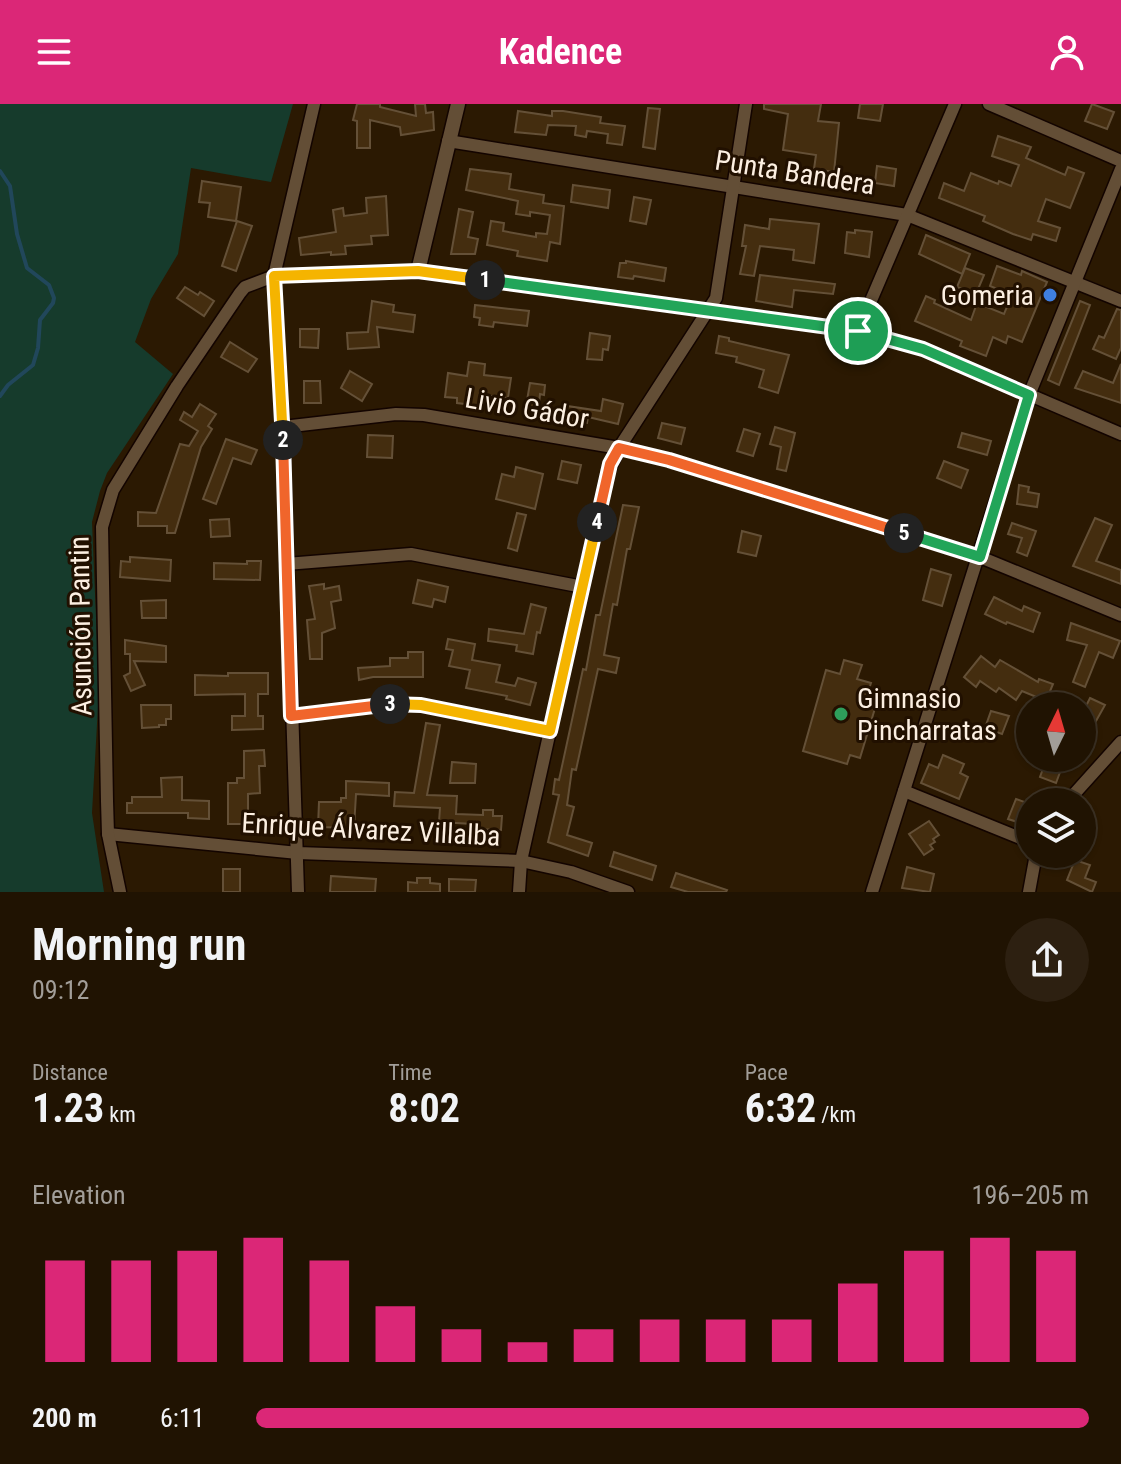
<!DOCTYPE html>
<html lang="en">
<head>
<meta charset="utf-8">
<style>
	:root { --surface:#201302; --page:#2d2011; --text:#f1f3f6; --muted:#a29e99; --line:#3d3224; --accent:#db2777 }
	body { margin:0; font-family:"Roboto Condensed",sans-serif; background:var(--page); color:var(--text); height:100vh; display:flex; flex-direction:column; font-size:30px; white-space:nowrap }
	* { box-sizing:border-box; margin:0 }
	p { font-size:26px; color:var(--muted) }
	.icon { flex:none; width:44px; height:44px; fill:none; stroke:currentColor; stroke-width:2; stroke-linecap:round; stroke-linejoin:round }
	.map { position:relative; height:788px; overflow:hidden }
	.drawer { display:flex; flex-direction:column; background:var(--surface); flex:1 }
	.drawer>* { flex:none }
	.needle { width:52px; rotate:5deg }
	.tools { position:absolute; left:1016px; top:588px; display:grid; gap:16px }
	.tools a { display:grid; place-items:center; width:80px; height:80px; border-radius:50%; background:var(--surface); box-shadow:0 2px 6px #0004,0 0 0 2px var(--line); font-size:40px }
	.pin { position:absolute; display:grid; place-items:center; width:68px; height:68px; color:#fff; margin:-34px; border:4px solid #fff; border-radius:50%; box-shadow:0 2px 8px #0007 }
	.km { position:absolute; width:40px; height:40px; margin:-20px; border-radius:50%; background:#222; color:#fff; font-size:22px; line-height:40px; text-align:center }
	.round { display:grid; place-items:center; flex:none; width:84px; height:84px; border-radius:42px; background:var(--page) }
	.summary { display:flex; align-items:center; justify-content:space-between; height:136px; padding:0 32px }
	h1 { font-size:44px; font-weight:700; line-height:60px }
	.figures { display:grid; grid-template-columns:repeat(3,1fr); gap:12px; height:136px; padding:8px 32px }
	.figures div { display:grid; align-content:center }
	.figures b { font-size:40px; font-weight:700 }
	.figures small { font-size:22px; font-weight:400 }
	.figures p { font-size:22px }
	.chart { height:224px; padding:16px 32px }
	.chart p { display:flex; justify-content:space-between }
	.chart svg { width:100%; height:144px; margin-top:8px; stroke:var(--accent); stroke-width:6 }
	ul { padding:0 32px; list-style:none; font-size:26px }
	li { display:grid; grid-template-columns:128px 96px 1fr; align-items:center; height:60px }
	li i { height:20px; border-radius:10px; background:var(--accent) }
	header { display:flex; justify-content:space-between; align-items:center; height:104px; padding:0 32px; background:var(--accent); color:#fff; font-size:36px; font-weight:700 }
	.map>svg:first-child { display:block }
	.green { fill:#163b2c }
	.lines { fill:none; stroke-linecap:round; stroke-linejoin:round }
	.stream { stroke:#21475b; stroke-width:4 }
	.building { fill:#442d0f; stroke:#645037; stroke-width:2 }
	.minor-casing { stroke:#130400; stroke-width:15 }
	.tertiary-casing { stroke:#130400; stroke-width:17 }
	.minor { stroke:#634e36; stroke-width:12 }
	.tertiary { stroke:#634e36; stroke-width:14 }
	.split-1-casing { stroke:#fff; stroke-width:16 }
	.split-2-casing { stroke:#fff; stroke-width:16 }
	.split-3-casing { stroke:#fff; stroke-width:16 }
	.split-4-casing { stroke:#fff; stroke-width:16 }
	.split-5-casing { stroke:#fff; stroke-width:16 }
	.split-6-casing { stroke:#fff; stroke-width:16 }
	.split-1 { stroke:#22a559; stroke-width:10 }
	.split-2 { stroke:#f5b400; stroke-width:10 }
	.split-3 { stroke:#f0652b; stroke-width:10 }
	.split-4 { stroke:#f5b400; stroke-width:10 }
	.split-5 { stroke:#f0652b; stroke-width:10 }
	.split-6 { stroke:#22a559; stroke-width:10 }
	.shop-dot { fill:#3f7fe0; stroke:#211000; stroke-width:3 }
	.leisure-dot { fill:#2e9e5b; stroke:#211000; stroke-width:3 }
	.labels { text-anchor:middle; stroke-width:6; stroke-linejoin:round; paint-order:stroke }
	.street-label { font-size:28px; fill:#fcefe1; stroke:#211000 }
	.poi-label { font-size:28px; fill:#fcefe1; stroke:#211000; text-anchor:end }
</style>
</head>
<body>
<header><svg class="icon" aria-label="menu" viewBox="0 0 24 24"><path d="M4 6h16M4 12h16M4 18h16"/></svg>Kadence<svg class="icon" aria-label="person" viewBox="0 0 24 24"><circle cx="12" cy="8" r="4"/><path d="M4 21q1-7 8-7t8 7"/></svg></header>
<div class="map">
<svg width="1121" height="788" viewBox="0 0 1121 788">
	<rect width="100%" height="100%" fill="#2b1902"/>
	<!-- green -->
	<path class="green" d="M0,0H293L271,78L191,64L178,150L151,195L135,238L173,270L107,369L100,387L92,418L99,585L92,709L104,788H0Z"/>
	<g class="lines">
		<!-- stream -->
		<path class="stream" d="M0,67L10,82L17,130L27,164L49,181L54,194L53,199L40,216L38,244L33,261L8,281L0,292"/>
	</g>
	<!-- building -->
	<g class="building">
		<path d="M357,0H380V3L416,12L415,0H425L426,9L433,8L434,26L401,31L400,23L370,16V44H357V17L353,16Z"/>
		<path d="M764,0H821L818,17L839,19L834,68L814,65L816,51L783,46L788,10L764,5Z"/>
		<path d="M860,0H883L880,17L858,14Z"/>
		<path d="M1092,0L1114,8L1107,25L1085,17Z"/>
		<path d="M648,4L660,5L655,45L643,43Z"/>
		<path d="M518,7L552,12V7H563L601,13L600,19L625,22L622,41L607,39L608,30L587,27L586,33L575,31L576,22L548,21L546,31L515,28Z"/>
		<path d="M998,32L1031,43L1026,54L1065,71L1068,63L1084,69L1070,104L1046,95L1038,117L1060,124L1056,137L1033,130L1031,136L1013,130L983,117L985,112L939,94L944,79L964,87L971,69L998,80L999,77L1011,82L1019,61L992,52Z"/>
		<path d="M877,62L896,65L894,82L875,79Z"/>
		<path d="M470,65L511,70L509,85L544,91L543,99L564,102L560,140L550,138L547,157L517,152L518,147L487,141L491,117L504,119L503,127L536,133V129L547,130L550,111L530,108V112L516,110L518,97L466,86Z"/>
		<path d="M202,77L241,83L236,117L208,113L210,99L199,98Z"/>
		<path d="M573,81L610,86L608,104L571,98Z"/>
		<path d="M386,92L388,131L371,132L372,140L345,142L346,150L331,151V148L301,151L299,134L336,128L333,106L343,104L344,112L367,109L366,94Z"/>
		<path d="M634,93L651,96L646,120L630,117Z"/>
		<path d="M459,105L473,108L468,133L478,135L475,150H451Z"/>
		<path d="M770,115L819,120L814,159L793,156L794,146L760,142L754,172L740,170L746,142H742L745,121L769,125Z"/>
		<path d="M237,117L252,122L236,167L222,162Z"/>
		<path d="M855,126L872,128L869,153L845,149L847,128L855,129Z"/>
		<path d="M926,131L970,150L962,170L919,150Z"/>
		<path d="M626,157L666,164L664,177L634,172L633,175L618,173L620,159H626Z"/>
		<path d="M997,162L1021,171L1022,167L1047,178L1022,238L1008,232L1006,239L993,233L986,252L960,242L962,237L915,217L926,192L935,196L934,199L971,216L977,199L1004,210L1012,191L990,182Z"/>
		<path d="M965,164L984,171L976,190L957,183Z"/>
		<path d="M760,171L835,180L833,190L794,186L792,203L756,197Z"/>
		<path d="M185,183L198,191L200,188L214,197L204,212L177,194Z"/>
		<path d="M372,197L394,201L393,208L415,211L413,228L377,223L379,243L348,245L347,229L368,228Z"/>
		<path d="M1080,197L1090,201L1059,281L1048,276Z"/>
		<path d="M475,201L529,207L527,222L494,218L493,223L479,221L480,214L474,213Z"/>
		<path d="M1117,205L1121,206V244L1116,255L1093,245L1099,232L1104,234Z"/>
		<path d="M300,225H319L318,244L300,243Z"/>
		<path d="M590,229L610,232L608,246L603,245L602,256L587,255Z"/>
		<path d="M719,232L729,234V237L789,251L778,289L759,283L764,266L736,258L737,253L716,249Z"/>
		<path d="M230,238L257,255L248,268L221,253Z"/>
		<path d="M469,258L485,260L484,271L511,274L508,294L483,291L482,302L457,299V294L445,293L448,269L467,272Z"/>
		<path d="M1121,260V299L1075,284L1083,267L1113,279Z"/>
		<path d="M350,267L372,280L362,297L341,284Z"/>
		<path d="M304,277H320L321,299H304Z"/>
		<path d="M530,279L545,281L544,291L540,290L538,310L525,308Z"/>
		<path d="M603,295L623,300L618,320L588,313L587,319L565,316L567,302L601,307Z"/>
		<path d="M200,300L216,310L208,322L212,325L201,343L175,429H167V422H138V408L156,409L180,340L189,342L198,327L180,316L184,308L192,313Z"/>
		<path d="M662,319L685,324L681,340L658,334Z"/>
		<path d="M775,323L795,329L786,367L777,365L781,343L770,340Z"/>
		<path d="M744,325L760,330L753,352L737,347Z"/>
		<path d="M962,329L991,337L987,351L958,343Z"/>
		<path d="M368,331L393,332L392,354L367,353Z"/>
		<path d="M226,335L257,346L251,360L233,354L216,400L203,395Z"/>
		<path d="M562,357L581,361L577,379L558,375Z"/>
		<path d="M944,357L968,366L961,384L937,374Z"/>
		<path d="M516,363L543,370L535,405L496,395L502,370L514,373Z"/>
		<path d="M1019,381L1029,383L1028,388L1039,390L1037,403L1017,400Z"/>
		<path d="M623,401L639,403L630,445H627L617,501L613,500L604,551L619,554L616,569L598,565L576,666L572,665L567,701L574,703L567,731L592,739L588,752L548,738L559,691L553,690L555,675L559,676L583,565L586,566L596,511H600Z"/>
		<path d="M517,409L526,411L517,447L508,444Z"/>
		<path d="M1095,414L1112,421L1096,457L1121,466V480L1073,462Z"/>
		<path d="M229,415L230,432L211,433L210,416Z"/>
		<path d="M1012,419L1036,427L1027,452L1017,448L1022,434L1008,430Z"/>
		<path d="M742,427L761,432L756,452L738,448Z"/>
		<path d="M130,453L171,456L170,477L120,473L121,457L130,458Z"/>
		<path d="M247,457H261L260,476L214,475V459L247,460Z"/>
		<path d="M931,465L951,471L942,502L923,496Z"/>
		<path d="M418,476L448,483L445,498L434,495L432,503L413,499Z"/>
		<path d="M324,480V485L339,482L341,496L331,498L335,524L322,529V555H310L307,516L315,515L309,482Z"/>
		<path d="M994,493L1022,507L1024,502L1040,509L1033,528L1007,518L1006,520L985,510Z"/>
		<path d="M166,496V514H142L141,497Z"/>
		<path d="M531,500L546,504L540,529L537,528L533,550L516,547L517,541L488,537L489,525L524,530Z"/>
		<path d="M1071,519L1120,537L1113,554L1099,548L1085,583L1073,578L1087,541L1067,536Z"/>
		<path d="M448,535L475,540L472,556L500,561L496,578L515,582L518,574L536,579L530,601L506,595L507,592L466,584L470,566L449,562L453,546L446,545Z"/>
		<path d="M125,536L166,542V558L134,557L145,581L131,587L124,572L130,569V550H125Z"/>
		<path d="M408,548H423V573H373L359,576L358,564L390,562V554H408Z"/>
		<path d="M981,552L995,563L1000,556L1038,578L1039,575L1053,580L1046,597L1022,587L1016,596L999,584L996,588L980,577L976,583L964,573Z"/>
		<path d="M844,556L862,561L857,575L871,579L868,588L879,591L860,654L850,651L847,660L803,647L826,566L840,570Z"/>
		<path d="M228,569H268V590H258V612H263V625L232,626V612H245V590L195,591V571L228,572Z"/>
		<path d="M1090,594L1105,601L1091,626L1082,622V610Z"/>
		<path d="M141,601H171V615H166V621H159V623L142,624Z"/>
		<path d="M991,607L1009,612L1002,630L985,624Z"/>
		<path d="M426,619L440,621L427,691L457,692L456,710L483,711V706H493V712H502L501,726L473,725V720L439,718L440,704L394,702L395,688L414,689Z"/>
		<path d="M264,646L265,662H259L260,689L248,690V720H228V679H237V674H244V647Z"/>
		<path d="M943,651L964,660L960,669L968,673L959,695L921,679L929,660L938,664Z"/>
		<path d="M1047,654L1063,660L1056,679L1040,673Z"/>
		<path d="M452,658L476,660L475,679H450Z"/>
		<path d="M182,673V696L209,697V715L188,714V709H127V699H132V693H162L161,674Z"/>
		<path d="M346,677L389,679V692L356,690L354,724L318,723L319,698H341V694H346Z"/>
		<path d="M1016,695L1030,700L1024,720L1008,715Z"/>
		<path d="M929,717L939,731L933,735L935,738L930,741L933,745L924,751L909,730Z"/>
		<path d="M614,748L656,762L652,776L610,762Z"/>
		<path d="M1075,756L1090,761L1085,774L1096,778L1092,788L1067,776Z"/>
		<path d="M907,763L934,770L930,788L902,784Z"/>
		<rect x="223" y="765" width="17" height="23"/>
		<path d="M676,769L727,786L726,788H688L671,783Z"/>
		<path d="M331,772L376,775L375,788H330Z"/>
		<path d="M417,774H430V779L440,780V788H408V778L417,779Z"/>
		<path d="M449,775L476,776L475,788H449Z"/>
	</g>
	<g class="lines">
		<!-- minor casing -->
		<g class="minor-casing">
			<g id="minor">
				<path d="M989,0L1121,57"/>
				<path d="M448,37L907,111L1121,197"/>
				<path d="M858,227L955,0"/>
				<path d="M283,323L396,310L424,311L619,344L669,356L980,453L1121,511"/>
				<path d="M286,460L411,450L583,483"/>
				<path d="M291,612L397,599L421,601L550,627"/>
				<path d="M904,687L1030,738"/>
				<path d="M1067,698L1121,638"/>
				<path d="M108,730L298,749L521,757L571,768L628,788"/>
				<path d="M120,788L108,730L107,697L102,423L113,386L177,282L240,189L245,183L274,172L418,167L858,227L923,245L1121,330"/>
				<path d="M298,788L283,323L274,172L314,0"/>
				<path d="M519,788L521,757L607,371L619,344L716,194L746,0"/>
				<path d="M872,788L1029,291L1121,65"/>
				<path d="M1029,788L1036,750"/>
			</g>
		</g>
		<!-- tertiary casing -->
		<g class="tertiary-casing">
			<path id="tertiary" d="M418,167L458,0"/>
		</g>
		<!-- minor -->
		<use href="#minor" class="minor"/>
		<!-- tertiary -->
		<use href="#tertiary" class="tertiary"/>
	</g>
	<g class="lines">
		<!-- split-1 casing -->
		<g class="split-1-casing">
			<path id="split-1" d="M485,176L858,227"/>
		</g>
		<!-- split-2 casing -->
		<g class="split-2-casing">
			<path id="split-2" d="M283,336L274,172L418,167L485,176"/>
		</g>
		<!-- split-3 casing -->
		<g class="split-3-casing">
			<path id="split-3" d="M283,336L291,612L390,600"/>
		</g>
		<!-- split-4 casing -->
		<g class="split-4-casing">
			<path id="split-4" d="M390,600L421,601L550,627L597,418"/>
		</g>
		<!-- split-5 casing -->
		<g class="split-5-casing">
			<path id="split-5" d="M597,418L610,360L619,344L669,356L904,429"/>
		</g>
		<!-- split-6 casing -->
		<g class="split-6-casing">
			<path id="split-6" d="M858,227L923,245L1029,291L980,453L904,429"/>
		</g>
		<!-- split-1 -->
		<use href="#split-1" class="split-1"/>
		<!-- split-2 -->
		<use href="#split-2" class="split-2"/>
		<!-- split-3 -->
		<use href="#split-3" class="split-3"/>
		<!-- split-4 -->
		<use href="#split-4" class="split-4"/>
		<!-- split-5 -->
		<use href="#split-5" class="split-5"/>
		<!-- split-6 -->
		<use href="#split-6" class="split-6"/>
	</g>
	<!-- markers -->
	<circle class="shop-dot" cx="1050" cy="191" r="8"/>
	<circle class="leisure-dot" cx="841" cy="610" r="8"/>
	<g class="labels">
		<!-- street labels -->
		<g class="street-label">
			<text transform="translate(795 68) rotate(9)" y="10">Punta Bandera</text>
			<text transform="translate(527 304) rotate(10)" y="10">Livio Gádor</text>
			<text transform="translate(80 522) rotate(-91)" y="10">Asunción Pantin</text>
			<text transform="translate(371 725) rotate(3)" y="10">Enrique Álvarez Villalba</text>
		</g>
		<!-- poi labels -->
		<g class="poi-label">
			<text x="1034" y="201">Gomeria</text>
			<text x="857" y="604" text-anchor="start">Gimnasio<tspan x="857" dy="32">Pincharratas</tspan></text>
		</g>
	</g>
</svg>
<div class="tools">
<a><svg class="needle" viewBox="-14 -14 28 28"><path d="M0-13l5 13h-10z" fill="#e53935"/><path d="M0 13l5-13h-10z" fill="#a29e99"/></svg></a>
<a><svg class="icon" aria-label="layers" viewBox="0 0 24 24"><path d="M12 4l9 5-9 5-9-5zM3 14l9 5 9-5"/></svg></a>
</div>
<div class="pin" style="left:858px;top:227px;background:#1e9e55"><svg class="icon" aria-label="arrive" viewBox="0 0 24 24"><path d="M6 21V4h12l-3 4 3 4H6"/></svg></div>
<b class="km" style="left:485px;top:176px">1</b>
<b class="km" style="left:283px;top:336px">2</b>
<b class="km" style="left:390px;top:600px">3</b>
<b class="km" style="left:597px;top:418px">4</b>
<b class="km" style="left:904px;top:429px">5</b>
</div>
<section class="drawer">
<div class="summary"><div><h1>Morning run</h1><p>09:12</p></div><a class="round"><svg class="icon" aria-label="share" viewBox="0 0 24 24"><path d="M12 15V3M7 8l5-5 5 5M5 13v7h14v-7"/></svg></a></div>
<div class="figures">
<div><p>Distance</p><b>1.23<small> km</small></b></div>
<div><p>Time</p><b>8:02</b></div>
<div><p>Pace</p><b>6:32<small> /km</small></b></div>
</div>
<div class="chart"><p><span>Elevation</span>196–205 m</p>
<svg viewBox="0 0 160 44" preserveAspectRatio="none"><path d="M5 44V13M15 44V13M25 44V10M35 44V6M45 44V13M55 44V27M65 44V34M75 44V38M85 44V34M95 44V31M105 44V31M115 44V31M125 44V20M135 44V10M145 44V6M155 44V10"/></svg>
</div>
<ul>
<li><b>200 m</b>6:11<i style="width:100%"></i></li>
</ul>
</section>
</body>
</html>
